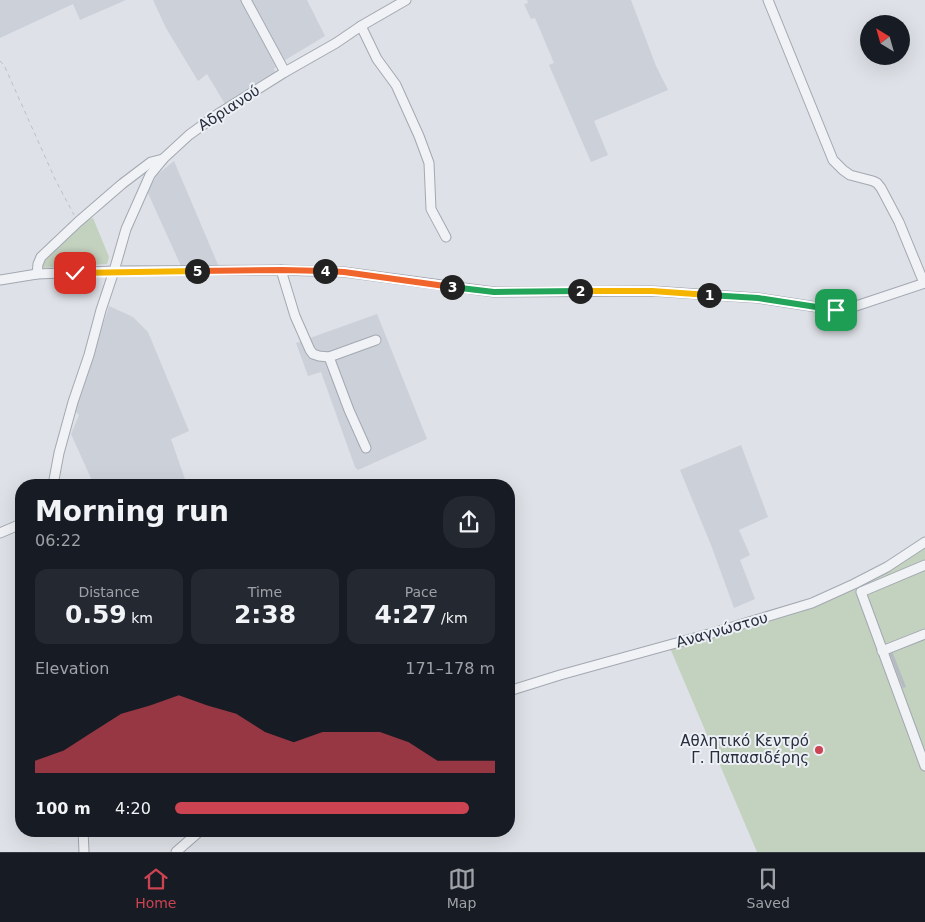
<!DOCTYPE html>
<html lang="en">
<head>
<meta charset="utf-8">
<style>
	:root { --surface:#171b24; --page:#242831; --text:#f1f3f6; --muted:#9ea1a6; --line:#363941; --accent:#cc4351 }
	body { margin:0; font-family:"DejaVu Sans",sans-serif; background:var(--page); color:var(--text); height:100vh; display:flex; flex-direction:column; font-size:19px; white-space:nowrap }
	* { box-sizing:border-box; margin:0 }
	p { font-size:16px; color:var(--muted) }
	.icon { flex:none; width:28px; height:28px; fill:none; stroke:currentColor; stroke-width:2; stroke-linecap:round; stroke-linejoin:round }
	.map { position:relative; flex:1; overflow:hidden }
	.sheet { position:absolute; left:15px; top:479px; width:500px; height:358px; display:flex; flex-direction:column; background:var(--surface); border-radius:20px; box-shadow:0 5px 20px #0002 }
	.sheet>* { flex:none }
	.needle { width:32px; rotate:323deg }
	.tools { position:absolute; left:860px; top:15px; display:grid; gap:10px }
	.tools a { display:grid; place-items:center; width:50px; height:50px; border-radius:50%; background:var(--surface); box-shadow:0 5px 20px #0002; font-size:25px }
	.pin { position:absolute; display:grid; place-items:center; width:42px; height:42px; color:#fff; margin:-21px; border-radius:10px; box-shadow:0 2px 8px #0006 }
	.km { position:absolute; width:25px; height:25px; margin:-12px; border-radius:50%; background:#222; color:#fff; font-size:14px; line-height:25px; text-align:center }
	.round { display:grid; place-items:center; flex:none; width:52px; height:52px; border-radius:20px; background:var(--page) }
	.headline { display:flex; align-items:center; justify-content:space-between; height:85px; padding:0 20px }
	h1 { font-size:28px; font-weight:600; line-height:38px }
	.figures { display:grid; grid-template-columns:repeat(3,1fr); gap:8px; height:85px; padding:5px 20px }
	.figures div { display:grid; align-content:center; border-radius:12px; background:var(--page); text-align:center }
	.figures b { font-size:25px; font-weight:600 }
	.figures small { font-size:14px; font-weight:400 }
	.figures p { font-size:14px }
	.chart { height:140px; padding:10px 20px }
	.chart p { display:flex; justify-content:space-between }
	.chart svg { width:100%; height:90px; margin-top:5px; fill:var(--accent); opacity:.7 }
	ul { padding:0 20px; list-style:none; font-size:16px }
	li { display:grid; grid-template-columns:80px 60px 1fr; align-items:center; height:38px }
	li i { height:12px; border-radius:6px; background:var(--accent) }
	.tabs { display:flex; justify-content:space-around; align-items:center; height:70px; border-top:1px solid var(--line); background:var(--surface); font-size:14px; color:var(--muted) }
	.tabs a { display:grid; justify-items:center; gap:2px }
	.tabs .active { color:var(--accent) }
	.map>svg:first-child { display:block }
	.built { fill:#ccd0d9 }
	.green { fill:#c3d1bf }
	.building { fill:#b5bac4 }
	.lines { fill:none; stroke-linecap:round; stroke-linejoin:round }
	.minor-casing { stroke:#a3a8b1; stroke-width:11 }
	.path { stroke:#bcbfc6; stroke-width:1; stroke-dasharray:4 4; stroke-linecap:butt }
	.minor { stroke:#f0f2f6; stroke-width:9 }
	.split-1-casing { stroke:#fff; stroke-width:10 }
	.split-2-casing { stroke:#fff; stroke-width:10 }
	.split-3-casing { stroke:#fff; stroke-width:10 }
	.split-4-casing { stroke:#fff; stroke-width:10 }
	.split-5-casing { stroke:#fff; stroke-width:10 }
	.split-6-casing { stroke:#fff; stroke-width:10 }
	.split-1 { stroke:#22a559; stroke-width:6 }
	.split-2 { stroke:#f5b400; stroke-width:6 }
	.split-3 { stroke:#22a559; stroke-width:6 }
	.split-4 { stroke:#f0652b; stroke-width:6 }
	.split-5 { stroke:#f0652b; stroke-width:6 }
	.split-6 { stroke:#f5b400; stroke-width:6 }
	.poi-dot { fill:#cc4351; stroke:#edf0f5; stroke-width:2 }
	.labels { text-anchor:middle; stroke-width:4; stroke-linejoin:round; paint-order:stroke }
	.street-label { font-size:15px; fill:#272e3e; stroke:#edf0f5 }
	.poi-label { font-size:15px; fill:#272e3e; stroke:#edf0f5; text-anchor:end }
</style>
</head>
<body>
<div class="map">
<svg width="925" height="852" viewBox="0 0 925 852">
	<rect width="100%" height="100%" fill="#dee1e7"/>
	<!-- built -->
	<g class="built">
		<path d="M0,0H126L80,20L73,4L0,38Z"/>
		<path d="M153,0H307L325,36L282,62L274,69L275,72L272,77L225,104L207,74L198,81L166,28Z"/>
		<path d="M527,0H631L656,66L668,90L594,121L608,155L591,162L549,65L554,63L535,18L531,19L524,4L528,3Z"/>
		<path d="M174,161L219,267L181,266L147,191L158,174Z"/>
		<path d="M109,306L133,317L148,332L189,431L171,439L187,485H94L71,434L79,415L75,411Z"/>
		<path d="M377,314L427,439L358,470L355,467L321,372L308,376L296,343Z"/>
		<path d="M741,445L768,517L739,530L750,555L740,560L755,599L734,608L711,545L680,470Z"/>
	</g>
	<!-- green -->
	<g class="green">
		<path d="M93,218L109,257L107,264L42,268L43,259L85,220Z"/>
		<path d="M925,547V852H757L670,648L809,607Z"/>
	</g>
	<!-- building -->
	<path class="building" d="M892,651L906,687L903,688L889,652Z"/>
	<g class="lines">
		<!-- minor casing -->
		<g class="minor-casing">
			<g id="minor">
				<path d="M246,0L285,72"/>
				<path d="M768,0L833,160L843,170L850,175L873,181L877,183L881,188L899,222L924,283"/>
				<path d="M361,26L377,59L396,85L419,136L429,163L431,209L446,237"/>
				<path d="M281,270L295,316L310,350L313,354L319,356L329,357L376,340"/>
				<path d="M37,274L38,264L41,257L78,222L122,184L151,162L163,159"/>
				<path d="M0,280L37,274L114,271L281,270L344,272L494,292L652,291L758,298L836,310L853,307L925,283"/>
				<path d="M329,357L349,410L366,448"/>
				<path d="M53,485L59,453L73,402L89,355L101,310L114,271L126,229L150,175L164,158L189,135L218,114L285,72L336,43L361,26L406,0"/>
				<path d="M0,533L21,524"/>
				<path d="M925,565L861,592L925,766"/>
				<path d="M882,651L925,634"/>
				<path d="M509,691L560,675L716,632L812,603L854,584L887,567L925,542"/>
				<path d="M83,830L84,852"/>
				<path d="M176,852L201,830"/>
			</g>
		</g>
		<!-- path -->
		<path class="path" d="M0,61L4,65L55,179L74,215"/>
		<!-- minor -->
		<use href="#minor" class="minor"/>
	</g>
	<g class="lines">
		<!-- split-1 casing -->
		<g class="split-1-casing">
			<path id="split-1" d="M709,295L758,298L836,310"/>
		</g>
		<!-- split-2 casing -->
		<g class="split-2-casing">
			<path id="split-2" d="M580,291H652L709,295"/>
		</g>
		<!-- split-3 casing -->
		<g class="split-3-casing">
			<path id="split-3" d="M452,287L494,292L580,291"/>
		</g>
		<!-- split-4 casing -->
		<g class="split-4-casing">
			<path id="split-4" d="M325,271L344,272L452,287"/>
		</g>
		<!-- split-5 casing -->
		<g class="split-5-casing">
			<path id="split-5" d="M197,271L282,270L325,271"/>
		</g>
		<!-- split-6 casing -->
		<g class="split-6-casing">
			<path id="split-6" d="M75,273L197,271"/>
		</g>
		<!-- split-1 -->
		<use href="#split-1" class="split-1"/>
		<!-- split-2 -->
		<use href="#split-2" class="split-2"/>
		<!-- split-3 -->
		<use href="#split-3" class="split-3"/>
		<!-- split-4 -->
		<use href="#split-4" class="split-4"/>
		<!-- split-5 -->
		<use href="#split-5" class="split-5"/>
		<!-- split-6 -->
		<use href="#split-6" class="split-6"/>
	</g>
	<!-- markers -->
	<circle class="poi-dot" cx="819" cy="750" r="5"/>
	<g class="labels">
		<!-- street labels -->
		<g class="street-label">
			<text transform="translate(229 108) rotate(-33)" y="5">Αδριανού</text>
			<text transform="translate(722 630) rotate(-16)" y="5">Αναγνώστου</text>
		</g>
		<!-- poi labels -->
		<g class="poi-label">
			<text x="809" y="746">Αθλητικό Κεντρό<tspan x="809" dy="17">Γ. Παπασιδέρης</tspan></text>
		</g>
	</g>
</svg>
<div class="tools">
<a><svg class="needle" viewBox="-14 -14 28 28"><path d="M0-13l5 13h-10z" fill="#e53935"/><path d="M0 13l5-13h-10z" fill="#9ea1a6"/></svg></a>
</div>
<div class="pin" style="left:836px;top:310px;background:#1e9e55"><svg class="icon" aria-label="arrive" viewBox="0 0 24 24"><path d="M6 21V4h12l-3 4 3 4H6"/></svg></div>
<div class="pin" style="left:75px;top:273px;background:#d93025"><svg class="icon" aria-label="check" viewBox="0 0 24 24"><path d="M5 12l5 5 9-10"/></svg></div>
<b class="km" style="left:709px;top:295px">1</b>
<b class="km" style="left:580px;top:291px">2</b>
<b class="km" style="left:452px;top:287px">3</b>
<b class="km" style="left:325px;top:271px">4</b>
<b class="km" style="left:197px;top:271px">5</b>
<section class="sheet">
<div class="headline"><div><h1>Morning run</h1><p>06:22</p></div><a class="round"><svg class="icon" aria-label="share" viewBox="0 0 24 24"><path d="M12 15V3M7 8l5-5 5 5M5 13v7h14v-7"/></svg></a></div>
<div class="figures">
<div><p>Distance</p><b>0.59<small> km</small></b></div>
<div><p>Time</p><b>2:38</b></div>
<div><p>Pace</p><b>4:27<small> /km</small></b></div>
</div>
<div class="chart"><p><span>Elevation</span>171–178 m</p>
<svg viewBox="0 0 160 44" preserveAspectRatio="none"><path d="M0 44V38L10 33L20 24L30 15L40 11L50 6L60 11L70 15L80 24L90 29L100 24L110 24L120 24L130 29L140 38L150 38L160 38V44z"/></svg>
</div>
<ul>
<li><b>100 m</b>4:20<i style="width:92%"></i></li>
</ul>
</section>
</div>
<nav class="tabs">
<a class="active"><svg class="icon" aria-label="home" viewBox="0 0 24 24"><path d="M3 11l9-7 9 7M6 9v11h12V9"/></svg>Home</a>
<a><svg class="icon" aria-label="map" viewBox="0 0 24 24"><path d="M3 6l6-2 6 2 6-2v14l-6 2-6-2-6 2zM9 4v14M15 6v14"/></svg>Map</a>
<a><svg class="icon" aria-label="saved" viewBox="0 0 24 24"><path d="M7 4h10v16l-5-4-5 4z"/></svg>Saved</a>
</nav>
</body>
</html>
